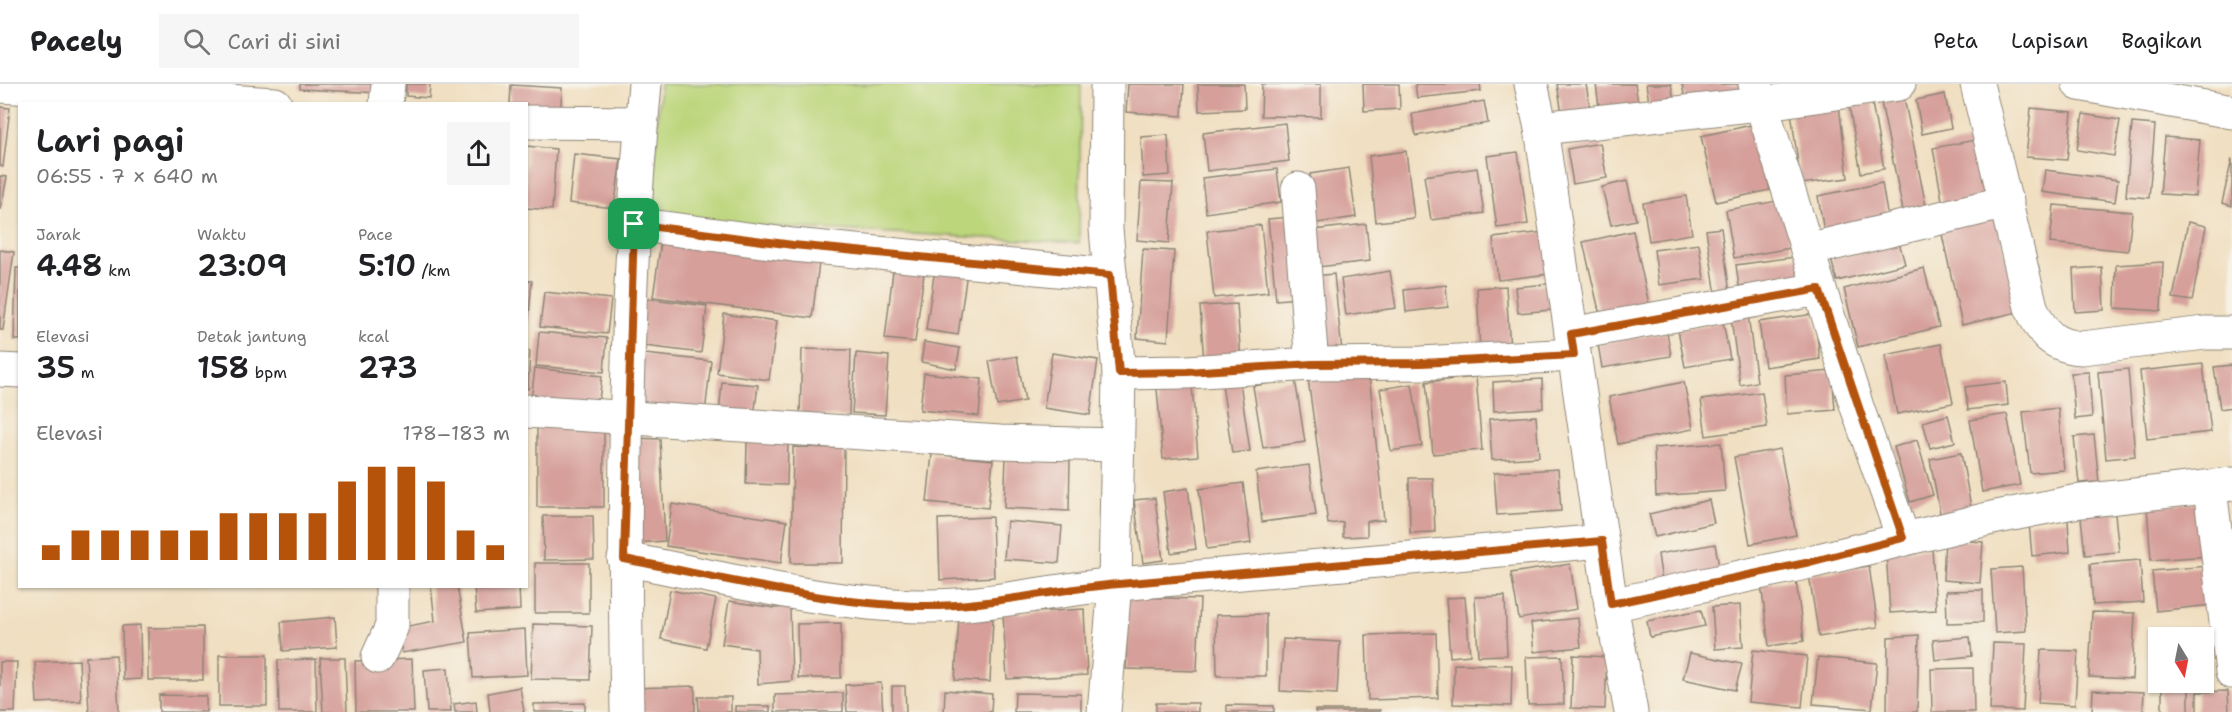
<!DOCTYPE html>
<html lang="id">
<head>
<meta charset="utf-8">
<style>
	:root { --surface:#fff; --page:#f6f6f6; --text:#202124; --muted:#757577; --line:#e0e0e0; --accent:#b45309 }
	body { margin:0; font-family:"Shantell Sans",sans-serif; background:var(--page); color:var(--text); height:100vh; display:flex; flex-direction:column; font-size:22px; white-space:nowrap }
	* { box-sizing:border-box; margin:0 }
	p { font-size:20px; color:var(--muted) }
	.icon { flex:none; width:33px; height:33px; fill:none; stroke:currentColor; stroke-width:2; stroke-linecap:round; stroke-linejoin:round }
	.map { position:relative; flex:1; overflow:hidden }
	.panel { position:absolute; left:18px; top:18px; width:510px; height:486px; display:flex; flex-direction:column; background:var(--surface); border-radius:0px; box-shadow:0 2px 4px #0004 }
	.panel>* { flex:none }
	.needle { width:39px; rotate:170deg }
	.controls { position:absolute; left:2148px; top:543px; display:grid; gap:12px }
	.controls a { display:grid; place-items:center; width:66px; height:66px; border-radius:0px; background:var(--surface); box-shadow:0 2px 4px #0004; font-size:30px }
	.pin { position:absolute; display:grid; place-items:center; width:51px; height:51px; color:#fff; margin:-26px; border-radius:12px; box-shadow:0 3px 9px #0006 }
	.round { display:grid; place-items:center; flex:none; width:63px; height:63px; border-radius:0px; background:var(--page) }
	.overview { display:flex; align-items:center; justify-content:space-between; height:102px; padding:0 18px }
	h1 { font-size:33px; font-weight:600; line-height:45px }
	.figures { display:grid; grid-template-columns:repeat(3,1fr); gap:9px; height:102px; padding:6px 18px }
	.figures div { display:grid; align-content:center }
	.figures b { font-size:30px; font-weight:600 }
	.figures small { font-size:16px; font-weight:400 }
	.figures p { font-size:16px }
	.chart { height:168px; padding:12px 18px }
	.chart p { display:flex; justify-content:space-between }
	.chart svg { width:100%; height:108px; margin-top:6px; stroke:var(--accent); stroke-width:6 }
	header { display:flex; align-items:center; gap:36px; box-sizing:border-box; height:84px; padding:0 30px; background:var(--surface); border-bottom:2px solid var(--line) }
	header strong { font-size:28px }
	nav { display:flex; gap:33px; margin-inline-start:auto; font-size:21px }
	.search { width:420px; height:54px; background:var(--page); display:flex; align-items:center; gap:15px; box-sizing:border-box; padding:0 21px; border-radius:0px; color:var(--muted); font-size:22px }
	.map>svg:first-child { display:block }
	.garden { fill:#bcd67b; stroke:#748053; stroke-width:1.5 }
	.building { fill:#d69f9a }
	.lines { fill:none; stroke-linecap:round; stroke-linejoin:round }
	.minor-casing { stroke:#8e8576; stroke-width:35 }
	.minor { stroke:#fff; stroke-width:33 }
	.route-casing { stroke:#fff; stroke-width:12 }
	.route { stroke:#b45309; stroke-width:8 }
</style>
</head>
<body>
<header>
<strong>Pacely</strong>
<div class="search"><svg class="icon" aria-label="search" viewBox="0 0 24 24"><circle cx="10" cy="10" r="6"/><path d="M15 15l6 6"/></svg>Cari di sini</div>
<nav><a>Peta</a><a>Lapisan</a><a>Bagikan</a></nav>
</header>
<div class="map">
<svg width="2232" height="628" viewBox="0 0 2232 628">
	<rect width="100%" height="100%" fill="#f7f3e8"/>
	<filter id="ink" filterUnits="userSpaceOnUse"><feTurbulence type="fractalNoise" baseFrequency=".0167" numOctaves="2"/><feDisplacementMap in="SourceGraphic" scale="12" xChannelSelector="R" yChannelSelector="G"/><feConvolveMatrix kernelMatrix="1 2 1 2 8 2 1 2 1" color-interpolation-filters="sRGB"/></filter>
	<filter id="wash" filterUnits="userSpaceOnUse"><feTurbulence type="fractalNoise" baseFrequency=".008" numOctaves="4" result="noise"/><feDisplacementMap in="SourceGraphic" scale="24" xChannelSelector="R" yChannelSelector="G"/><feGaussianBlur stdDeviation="1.35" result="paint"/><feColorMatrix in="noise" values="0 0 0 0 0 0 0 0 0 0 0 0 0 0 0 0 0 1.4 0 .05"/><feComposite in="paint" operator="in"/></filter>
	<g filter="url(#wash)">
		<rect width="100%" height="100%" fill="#f0dfc1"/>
		<!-- garden -->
		<path class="garden" d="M660,0H1081L1079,159L651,136Z"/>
		<g id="blocks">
			<!-- building -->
			<g class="building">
				<path d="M300,0H380V9L300,5Z"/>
				<path d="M406,0H430L429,14L406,12Z"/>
				<path d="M1128,0H1184L1182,32L1126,28Z"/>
				<path d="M1198,0H1244L1245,25L1199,27Z"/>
				<path d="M1262,0H1321V33L1261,32Z"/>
				<path d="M1363,0H1399L1400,25L1364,27Z"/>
				<path d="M1415,0H1480L1481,7L1417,14Z"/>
				<path d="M1557,0H1586L1591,30L1563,35Z"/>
				<path d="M1596,0H1635L1639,24L1600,30Z"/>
				<path d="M1646,0H1671L1675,20L1650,24Z"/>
				<path d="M1682,0H1742L1743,6L1685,16Z"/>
				<path d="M511,1L562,4L560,35L526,33V20H510Z"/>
				<path d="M1945,10L1951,44L1922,50L1916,16Z"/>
				<path d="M1904,14L1926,122L1903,127L1881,18Z"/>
				<path d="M1484,17L1488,39L1416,52L1412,30Z"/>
				<path d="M1872,19L1884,85L1861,89L1849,22Z"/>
				<path d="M1839,21L1848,94L1801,100L1791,28Z"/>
				<path d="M0,23L10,24L3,83L0,82Z"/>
				<path d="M2031,24L2072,28L2067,76L2026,73Z"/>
				<path d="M2083,30L2120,36L2114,72L2077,66Z"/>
				<path d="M1285,39L1289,77L1207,87L1203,49Z"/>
				<path d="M2132,39L2155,41L2149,114L2126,112Z"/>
				<path d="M1756,40L1770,106L1716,118L1701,52Z"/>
				<path d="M1168,51L1170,91L1143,93L1141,53Z"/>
				<path d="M2165,53L2200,56L2195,112L2160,110Z"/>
				<path d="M1975,56L1987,114L1943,122L1933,64Z"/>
				<path d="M1600,59L1607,94L1573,100L1567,65Z"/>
				<path d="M526,62L556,65L552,126L526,124Z"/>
				<path d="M1406,67L1414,134L1376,138L1369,72Z"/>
				<path d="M1518,68L1528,140L1497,144L1487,72Z"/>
				<path d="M574,70L621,75L614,124L569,119Z"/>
				<path d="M2232,75V122L2222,119Z"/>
				<path d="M1349,84L1356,133L1317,139L1310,90Z"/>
				<path d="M1477,84L1484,129L1431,136L1424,92Z"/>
				<path d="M1277,85L1281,118L1206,129L1202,94Z"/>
				<path d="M2045,86L2118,96L2115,118L2042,108Z"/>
				<path d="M0,92L7,93L1,125H0Z"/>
				<path d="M1627,97L1636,136L1611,141L1602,103Z"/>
				<path d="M1141,98L1173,99L1169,159L1137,156Z"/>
				<path d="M1882,99L1889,141L1825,154L1818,112Z"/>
				<path d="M1686,112L1692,150L1649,157L1643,119Z"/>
				<path d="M1783,116L1791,164L1734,174L1726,126Z"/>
				<path d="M2054,121L2132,128L2128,167L2050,159Z"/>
				<path d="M1291,133L1299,214L1276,216L1268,135Z"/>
				<path d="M1998,134L2018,228L1962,241L1941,146Z"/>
				<path d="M2188,138L2206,142L2192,217L2173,214Z"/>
				<path d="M1366,140L1370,177L1318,183L1313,146Z"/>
				<path d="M1261,141L1268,208L1214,214L1207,147Z"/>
				<path d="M1721,144L1730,209L1716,211L1706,146Z"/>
				<path d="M1633,147L1649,220L1600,231L1583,158Z"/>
				<path d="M1544,148L1549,190L1498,196L1493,154Z"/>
				<path d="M662,150L820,171L812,234L653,213Z"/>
				<path d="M1899,158L1905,180L1837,197L1831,175Z"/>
				<path d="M1699,160L1704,195L1659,201L1654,166Z"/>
				<path d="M1143,165L1174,167L1168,257L1137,254Z"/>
				<path d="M0,166L14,168L3,246H0Z"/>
				<path d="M1802,172L1805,193L1739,202L1736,181Z"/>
				<path d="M936,177L968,181L958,251L926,246Z"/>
				<path d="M894,178L925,182L915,258L885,255Z"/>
				<path d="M2163,178L2161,227L2115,224L2116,181Z"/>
				<path d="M2102,183L2104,226L2075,228L2073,185Z"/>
				<path d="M16,184H20V256H14Z"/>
				<path d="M1924,184L1939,243L1858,263L1844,205Z"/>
				<path d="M1390,187L1396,224L1346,231L1341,195Z"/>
				<path d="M1334,190L1342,268L1320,270L1312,192Z"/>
				<path d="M526,197H532L528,242H526Z"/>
				<path d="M1548,200L1551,226L1518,229L1515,203Z"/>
				<path d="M1446,201L1448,223L1406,228L1404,206Z"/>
				<path d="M1506,202L1510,266L1480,268L1477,204Z"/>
				<path d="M544,208L611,215L607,250L540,243Z"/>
				<path d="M644,214L707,222L701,269L637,261Z"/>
				<path d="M1237,220L1241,277L1204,280L1200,222Z"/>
				<path d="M724,230L777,237L769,296L717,289Z"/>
				<path d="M1814,230L1820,275L1765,283L1759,238Z"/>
				<path d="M1748,231L1757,298L1740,301L1731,234Z"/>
				<path d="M1723,238L1730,275L1685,283L1678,246Z"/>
				<path d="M539,248L607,254L604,288L536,282Z"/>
				<path d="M1667,248L1671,272L1602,284L1598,260Z"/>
				<path d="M924,258L960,264L956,285L921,278Z"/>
				<path d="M1941,260L1953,319L1897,330L1885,271Z"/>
				<path d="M802,265L851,266L849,333L800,331Z"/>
				<path d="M526,266L530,267L528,305H526Z"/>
				<path d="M635,269L711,277L705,329L629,321Z"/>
				<path d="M856,269L889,272L885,331L852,329Z"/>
				<path d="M1052,269L1098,276L1090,331L1044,324Z"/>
				<path d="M1017,272L1025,317L997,322L989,277Z"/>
				<path d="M2203,280L2211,348L2147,355L2140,287Z"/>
				<path d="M2232,281V323L2220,325L2214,283Z"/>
				<path d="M535,284L602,292L598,325L531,317Z"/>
				<path d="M2128,285L2135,372L2106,375L2098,288Z"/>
				<path d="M1832,287L1835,326L1787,330L1785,291Z"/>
				<path d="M2089,288L2092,333L2075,335L2071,289Z"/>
				<path d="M924,289L982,295L979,332L920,326Z"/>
				<path d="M1369,290L1384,436L1367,437V452L1343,453V438L1328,440L1308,295Z"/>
				<path d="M1476,293L1482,366L1433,370L1426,298Z"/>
				<path d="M1295,295L1305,358L1263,364L1253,302Z"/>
				<path d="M1542,295L1543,324L1494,327L1493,298Z"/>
				<path d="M722,298L758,301L754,333L719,330Z"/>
				<path d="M1240,298L1250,367L1232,369L1222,300Z"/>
				<path d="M1684,298L1693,345L1618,360L1609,313Z"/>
				<path d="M2006,298L2008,321L1968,326L1965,303Z"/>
				<path d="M1412,300L1422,362L1391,367L1380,305Z"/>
				<path d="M1192,302L1198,372L1163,375L1157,305Z"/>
				<path d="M1762,308L1767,343L1706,352L1701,316Z"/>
				<path d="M2058,324L2064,386L2030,389L2023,328Z"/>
				<path d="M2007,330L2020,401L1982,408L1970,336Z"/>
				<path d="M1948,331L1955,358L1930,364L1923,338Z"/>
				<path d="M1536,332L1539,373L1492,376L1489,335Z"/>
				<rect x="537" y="343" width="67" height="80"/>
				<path d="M2094,351L2099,398L2079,399L2074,353Z"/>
				<path d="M632,354L660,355L665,457L637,459Z"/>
				<path d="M1917,356L1933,411L1910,418L1894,363Z"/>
				<path d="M747,358L788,359L787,401L746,400Z"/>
				<path d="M1721,359L1725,407L1656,412L1654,364Z"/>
				<path d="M793,363L844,364L843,479H791Z"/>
				<path d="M1780,365L1796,451L1750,460L1734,373Z"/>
				<path d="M1961,369L1973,434L1942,440L1930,375Z"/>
				<path d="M932,370L993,376L988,424L927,418Z"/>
				<path d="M1006,374L1070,376L1069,427L1004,424Z"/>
				<path d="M1309,381L1316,431L1262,438L1256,388Z"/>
				<path d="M1558,385L1561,427L1497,431L1494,389Z"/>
				<path d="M1409,394H1433L1435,448L1410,449Z"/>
				<path d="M1243,399L1251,459L1207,465L1199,405Z"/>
				<path d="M1188,404L1196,465L1171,469L1163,408Z"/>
				<path d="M1155,414L1163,476L1143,479L1134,416Z"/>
				<path d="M1709,416L1714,439L1655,453L1649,430Z"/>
				<path d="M2207,418L2211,472L2151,476L2147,423Z"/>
				<path d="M672,420L787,437L781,479L666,462Z"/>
				<path d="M2114,421L2119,468L2085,471L2080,424Z"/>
				<path d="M543,432H593L594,475L544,476Z"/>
				<path d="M992,433L994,493L940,496L938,435Z"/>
				<path d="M2068,436L2070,468L2032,472L2029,439Z"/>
				<path d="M1007,437L1062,442L1059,479L1004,475Z"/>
				<path d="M1945,455L1983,458L1980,499L1943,496Z"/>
				<path d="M1715,460L1720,488L1662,498L1658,470Z"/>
				<path d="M1932,464L1936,526L1890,529L1886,467Z"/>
				<path d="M2140,476L2143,518L2093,521L2090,480Z"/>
				<rect x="535" y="479" width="54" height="50"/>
				<path d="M1570,480L1577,525L1519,535L1511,489Z"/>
				<path d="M1869,482L1878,543L1819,553L1809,491Z"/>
				<path d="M2208,482L2212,521L2156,527L2152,487Z"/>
				<path d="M2022,483L2026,547L1995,549L1991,485Z"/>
				<path d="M1796,496L1804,557L1769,562L1761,500Z"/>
				<path d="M431,502H457L467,558L402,569L398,544L435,537Z"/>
				<path d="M474,502H519L520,526L476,529Z"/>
				<path d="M670,506L716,515L706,564L661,555Z"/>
				<path d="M1983,506V538L1947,539L1946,507Z"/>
				<path d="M1505,512L1507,571L1478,572L1475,513Z"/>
				<path d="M1128,513L1200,515L1197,587L1126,585Z"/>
				<path d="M1465,513L1470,571L1450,573L1446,514Z"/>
				<path d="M729,517L775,524L790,523L792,597L758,600L757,565L722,560Z"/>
				<path d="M1740,521L1743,563L1715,565L1712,523Z"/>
				<path d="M1084,525L1087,591L1007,595L1003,530Z"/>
				<path d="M1701,526L1705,542L1650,553L1647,537Z"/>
				<path d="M2092,528L2135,529L2132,595L2089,593Z"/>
				<path d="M1266,530V592H1217L1216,531Z"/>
				<path d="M335,533L337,563L283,567L281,538Z"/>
				<path d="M959,533L993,535L990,598L955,596Z"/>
				<path d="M1578,534L1581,563L1534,568L1531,539Z"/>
				<path d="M841,539V594H798L797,540Z"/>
				<path d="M533,540L592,542L590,596L531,595Z"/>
				<path d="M140,541L141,595L123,596L122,542Z"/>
				<path d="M203,543V596H148V544Z"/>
				<path d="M525,545L527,591L473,594L470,549Z"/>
				<path d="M1436,549L1438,614L1368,616L1366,551Z"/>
				<path d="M1919,551L1917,628H1887L1888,553Z"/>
				<path d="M1970,553L1972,572L1935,576L1933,556Z"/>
				<path d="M1283,555L1340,558L1337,610L1280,607Z"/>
				<path d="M1993,559L2026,560L2023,627L1990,626Z"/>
				<path d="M1753,566L1807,572L1802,623L1748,618Z"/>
				<path d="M2041,566L2078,567L2075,621L2038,619Z"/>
				<path d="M1690,569L1742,580L1735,606L1683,595Z"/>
				<path d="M116,571L119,628H89L86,573Z"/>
				<rect x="219" y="571" width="48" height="51"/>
				<path d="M1573,571L1607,573L1605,625L1571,624Z"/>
				<path d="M1562,572L1564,620L1528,621L1526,573Z"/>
				<path d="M1818,573L1877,579L1872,625L1813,620Z"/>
				<path d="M320,574H345L347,628H323Z"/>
				<path d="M316,575L317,628H279L278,576Z"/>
				<path d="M412,575L414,628H356L355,577Z"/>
				<path d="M79,576L81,617L37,619L35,578Z"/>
				<path d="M0,578H17L15,628H0Z"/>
				<path d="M1454,580L1512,581L1511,622L1453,620Z"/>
				<path d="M448,584L451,628H427L424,586Z"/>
				<path d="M1973,584L1974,628H1932L1931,585Z"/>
				<path d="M881,599L883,628H847L845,601Z"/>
				<path d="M695,602V628H634V604Z"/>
				<path d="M892,602H905L906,628H892Z"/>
				<path d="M520,603L524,628H490L488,609Z"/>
				<path d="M2162,603L2189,604V628H2162Z"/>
				<path d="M945,606L992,610L991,628H944Z"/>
				<path d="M2093,606L2144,608L2143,628H2092Z"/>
				<path d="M2228,607L2229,628H2197V608Z"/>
				<path d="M843,609V628H775V611Z"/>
				<path d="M1015,609L1081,610V628H1014Z"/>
				<path d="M159,611L206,612V628H159Z"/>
				<path d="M698,613H731V628H699Z"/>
				<path d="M476,617L477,628H455L454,620Z"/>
				<path d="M585,619V628H534V620Z"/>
				<rect x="1156" y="619" width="42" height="9"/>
				<path d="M1227,621L1274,622V628H1227Z"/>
				<rect x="735" y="622" width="35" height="6"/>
				<rect x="1315" y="626" width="65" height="2"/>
			</g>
		</g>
	</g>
	<g filter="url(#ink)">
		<use href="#blocks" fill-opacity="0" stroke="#8e8576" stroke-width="1.5"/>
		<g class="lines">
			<!-- minor casing -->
			<g class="minor-casing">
				<g id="minor">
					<path d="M1531,0L1541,44L1611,521L1631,628"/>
					<path d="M1755,0L1857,323L1903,454"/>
					<path d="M1977,0L2031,223C2042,250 2053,262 2082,264L2205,249H2232"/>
					<path d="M2079,0L2232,28"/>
					<path d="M0,2L275,20"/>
					<path d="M386,20L388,0"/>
					<path d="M526,38L641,39"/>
					<path d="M1541,44L1759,20L1899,0"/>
					<path d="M1298,105L1312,280"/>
					<path d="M634,140L793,161L1110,191"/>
					<path d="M1807,166L2007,118"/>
					<path d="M1571,250L1819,205"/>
					<path d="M0,286L20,287"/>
					<path d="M1119,289L1187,288L1312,280L1421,279L1574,271"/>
					<path d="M526,327L1000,358L1118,361"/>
					<path d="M2210,404L2232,588"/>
					<path d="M624,475C719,493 827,521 922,522C988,523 1053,505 1119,500C1280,486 1441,472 1602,457"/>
					<path d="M1611,521L1810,478L1992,434L2073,418L2232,400"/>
					<path d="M378,573L392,542V502"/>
					<path d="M627,628C623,419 625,209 645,0"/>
					<path d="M1104,628L1115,500L1119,289L1106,145L1107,0"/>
				</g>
			</g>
			<!-- minor -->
			<use href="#minor" class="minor"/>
		</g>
	</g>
	<g class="lines" filter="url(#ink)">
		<!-- route casing -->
		<g class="route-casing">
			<path id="route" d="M634,140L793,161L1110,191L1119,289L1187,288L1312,280L1421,279L1574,271L1571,250L1819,205L1903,454L1810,478L1611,520L1602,457C1441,471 1280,486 1119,500C1053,505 988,523 922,522C827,521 719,493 624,475Z"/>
		</g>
		<!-- route -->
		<use href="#route" class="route"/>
	</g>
</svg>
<div class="controls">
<a><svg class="needle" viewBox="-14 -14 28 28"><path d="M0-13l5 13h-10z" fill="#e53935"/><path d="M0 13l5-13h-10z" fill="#757577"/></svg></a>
</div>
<div class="pin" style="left:634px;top:140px;background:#1e9e55"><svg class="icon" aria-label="arrive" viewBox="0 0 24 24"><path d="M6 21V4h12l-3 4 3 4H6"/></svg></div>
<section class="panel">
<div class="overview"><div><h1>Lari pagi</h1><p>06:55 · 7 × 640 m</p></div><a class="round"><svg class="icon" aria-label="share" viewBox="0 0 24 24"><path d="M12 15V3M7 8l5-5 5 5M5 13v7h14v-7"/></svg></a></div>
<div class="figures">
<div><p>Jarak</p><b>4.48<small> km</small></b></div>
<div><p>Waktu</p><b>23:09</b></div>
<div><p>Pace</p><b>5:10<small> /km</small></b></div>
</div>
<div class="figures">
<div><p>Elevasi</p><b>35<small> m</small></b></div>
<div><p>Detak jantung</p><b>158<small> bpm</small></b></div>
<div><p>kcal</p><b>273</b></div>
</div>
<div class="chart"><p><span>Elevasi</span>178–183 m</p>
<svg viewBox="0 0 160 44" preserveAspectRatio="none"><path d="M5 44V38M15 44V32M25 44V32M35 44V32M45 44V32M55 44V32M65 44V25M75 44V25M85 44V25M95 44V25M105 44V12M115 44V6M125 44V6M135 44V12M145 44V32M155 44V38"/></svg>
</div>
</section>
</div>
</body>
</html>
